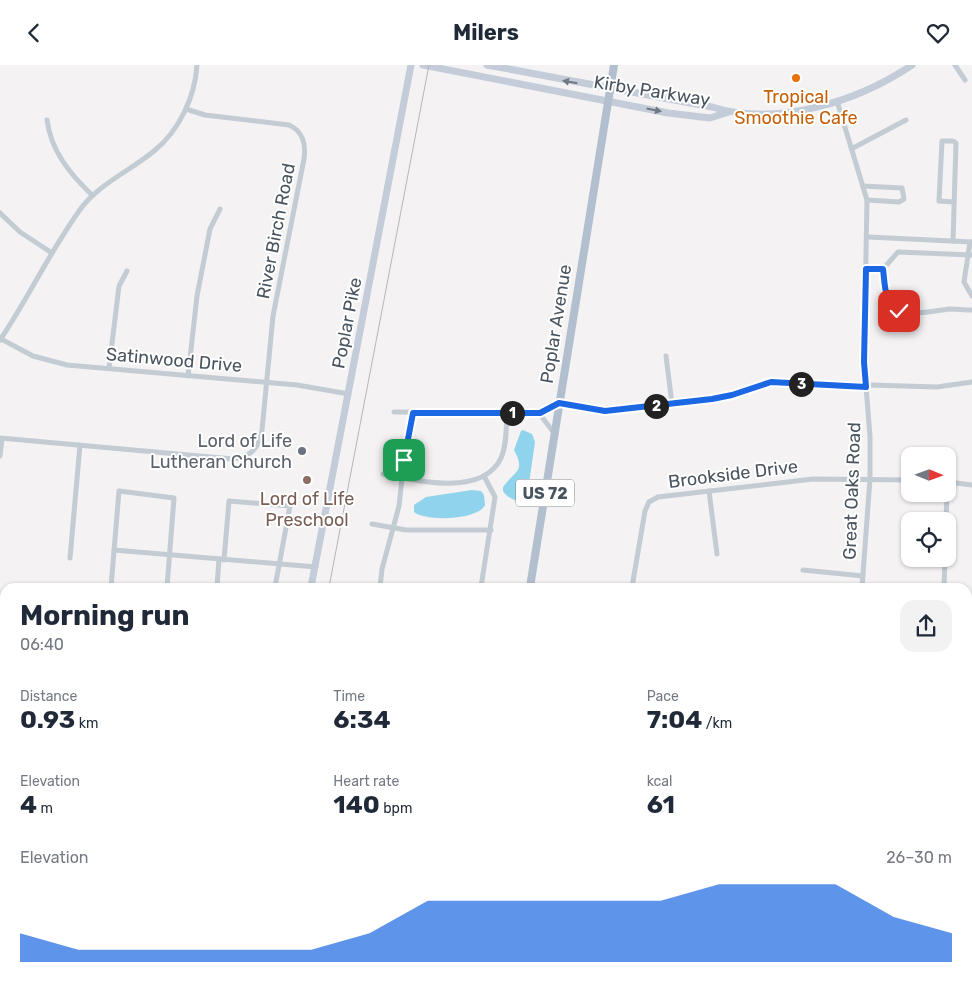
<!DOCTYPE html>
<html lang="en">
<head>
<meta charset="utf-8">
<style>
	:root { --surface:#fff; --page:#f2f2f3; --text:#1f2937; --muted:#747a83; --accent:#1c67e3 }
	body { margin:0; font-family:Rubik,sans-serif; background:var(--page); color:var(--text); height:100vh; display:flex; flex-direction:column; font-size:19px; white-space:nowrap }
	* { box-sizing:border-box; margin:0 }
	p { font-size:16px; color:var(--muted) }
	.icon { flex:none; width:28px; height:28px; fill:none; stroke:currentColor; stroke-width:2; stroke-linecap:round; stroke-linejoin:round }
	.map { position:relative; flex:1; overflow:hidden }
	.sheet { position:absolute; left:0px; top:518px; width:972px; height:406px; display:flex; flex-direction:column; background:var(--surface); border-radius:15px 15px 0 0; box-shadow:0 1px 4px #0004 }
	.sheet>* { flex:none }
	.needle { width:32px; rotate:91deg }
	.controls { position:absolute; left:901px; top:382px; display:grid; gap:10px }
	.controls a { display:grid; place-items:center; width:55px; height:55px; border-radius:10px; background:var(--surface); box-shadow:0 1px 4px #0004; font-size:25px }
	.pin { position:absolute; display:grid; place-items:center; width:42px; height:42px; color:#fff; margin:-21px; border-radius:10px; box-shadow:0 2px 8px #0006 }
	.km { position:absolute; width:25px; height:25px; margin:-12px; border-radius:50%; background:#222; color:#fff; font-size:14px; line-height:25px; text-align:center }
	.round { display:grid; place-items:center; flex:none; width:52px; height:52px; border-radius:15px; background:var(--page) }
	.head { display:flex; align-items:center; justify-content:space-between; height:85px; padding:0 20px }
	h1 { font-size:28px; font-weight:700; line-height:38px }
	.stats { display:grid; grid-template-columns:repeat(3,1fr); gap:8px; height:85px; padding:5px 20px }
	.stats div { display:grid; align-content:center }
	.stats b { font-size:25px; font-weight:700 }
	.stats small { font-size:14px; font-weight:400 }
	.stats p { font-size:14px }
	.chart { height:140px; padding:10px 20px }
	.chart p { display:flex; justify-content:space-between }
	.chart svg { width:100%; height:90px; margin-top:5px; fill:var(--accent); opacity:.7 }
	header { display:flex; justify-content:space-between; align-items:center; height:65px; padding:0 20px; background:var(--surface); font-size:22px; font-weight:700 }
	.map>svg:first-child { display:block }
	.water { fill:#90d3ec }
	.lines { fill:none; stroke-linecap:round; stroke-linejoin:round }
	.minor { stroke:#c3cbd3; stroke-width:5 }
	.tertiary { stroke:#c3cbd3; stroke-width:5.5 }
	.secondary { stroke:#c3ccd8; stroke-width:7 }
	.primary { stroke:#b2bfcf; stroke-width:8 }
	.rail { stroke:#b4b6bc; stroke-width:1 }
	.oneway { fill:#6e7883 }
	.route-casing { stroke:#fff; stroke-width:10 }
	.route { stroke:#1c67e3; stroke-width:6 }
	.food-dot { fill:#e8710a; stroke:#fff; stroke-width:2 }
	.worship-dot { fill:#6b7280; stroke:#fff; stroke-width:2 }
	.education-dot { fill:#8d6e63; stroke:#fff; stroke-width:2 }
	.labels { text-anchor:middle; stroke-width:4; stroke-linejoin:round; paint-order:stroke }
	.shield { fill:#fff; stroke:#80878f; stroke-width:1 }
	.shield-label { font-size:16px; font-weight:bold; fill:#49545f }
	.street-label { font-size:18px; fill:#49545f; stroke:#fff }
	.food-label { font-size:18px; fill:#c56008; stroke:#fff }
	.worship-label { font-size:18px; fill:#5b616d; stroke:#fff; text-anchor:end }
	.education-label { font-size:18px; fill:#785e54; stroke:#fff }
</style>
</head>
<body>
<header><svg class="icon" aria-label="back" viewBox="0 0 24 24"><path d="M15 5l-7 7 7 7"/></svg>Milers<svg class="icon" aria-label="heart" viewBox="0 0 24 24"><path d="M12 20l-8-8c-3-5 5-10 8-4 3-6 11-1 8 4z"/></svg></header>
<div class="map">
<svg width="972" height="923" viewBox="0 0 972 923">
	<rect width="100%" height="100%" fill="#f4f2f2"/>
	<!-- water -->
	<g class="water">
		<path d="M523,365L532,369L535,377L527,432C519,439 508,434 503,426V422C515,405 526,407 514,385L521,366Z"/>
		<path d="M472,425L481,426L484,430L485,440C478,455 426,457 414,447V440L426,432Z"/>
	</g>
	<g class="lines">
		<!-- minor -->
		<g class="minor">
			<path d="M955,0L965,15"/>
			<path d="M837,36L867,135L864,297L870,371V414L862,522"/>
			<path d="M47,55C51,86 70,109 92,130"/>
			<path d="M853,83L906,55"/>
			<path d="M863,121L902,123L904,134L899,137L867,135"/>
			<path d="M0,148L20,167L52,188"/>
			<path d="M868,172L972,177"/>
			<path d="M953,176L956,78L953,76H942L939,136L954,137"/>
			<path d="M970,177L964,217L972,231"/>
			<path d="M866,204H883"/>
			<path d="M883,204C885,215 884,230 890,239C900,254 934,246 949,244C956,244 964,245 972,245"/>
			<path d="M883,204L898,187L972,190"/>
			<path d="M1,274L33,291L67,300L297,320L349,329"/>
			<path d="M0,275C29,232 51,184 82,142C102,117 130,106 154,86C179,66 195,32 197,0"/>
			<path d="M666,291L672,339"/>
			<path d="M109,303L119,221L127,206"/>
			<path d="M188,311L197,231L210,164L220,144"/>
			<path d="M394,347L539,348L559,338L605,346L712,334L732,330L771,317L937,322L972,317"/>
			<path d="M539,348L554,368"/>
			<path d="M0,373L233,394C250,393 260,382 262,365L273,251L304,94C306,80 303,66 289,60L205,50L186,44"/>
			<path d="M0,391L2,374"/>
			<path d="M383,409C415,416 483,432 501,393C507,380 506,362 507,348"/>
			<path d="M948,417L972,420"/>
			<path d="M709,426L717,489"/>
			<path d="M946,456L947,429"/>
			<path d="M372,459L406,465H491"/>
			<path d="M114,485L316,502"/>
			<path d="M70,493L80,380"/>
			<path d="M224,495L229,436L290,441L275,522"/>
			<path d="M803,505L863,511"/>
			<path d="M111,522L119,426L174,433L167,522"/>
			<path d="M217,522L219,494"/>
			<path d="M380,522L382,504L399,441L404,395L413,347"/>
			<path d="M481,522L495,432L484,411"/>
			<path d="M632,522L645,446L649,437L658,432L813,414L910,415"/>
			<path d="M944,522L945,494"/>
			<path d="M968,734L972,735"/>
			<path d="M0,768H5"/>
			<path d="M968,810L972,811"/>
			<path d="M0,869L5,868"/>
			<path d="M968,894H972"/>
			<path d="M700,919L703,923"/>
			<path d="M792,919H828"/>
			<path d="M275,923L276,919"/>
			<path d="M322,923L323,919"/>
			<path d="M390,923L391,919"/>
			<path d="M417,923L418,919"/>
			<path d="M446,923V919"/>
			<path d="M759,923L773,919"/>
		</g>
		<!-- tertiary -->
		<path class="tertiary" d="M968,622L972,624"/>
		<!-- secondary -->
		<g class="secondary">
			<path d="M423,0L668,48L710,53L729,47"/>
			<path d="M487,0L712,42C777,62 857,37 912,0"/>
			<path d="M311,522L411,0"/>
			<path d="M226,923L227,919"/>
		</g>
		<!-- primary -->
		<g class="primary">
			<path d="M530,522L614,0"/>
			<path d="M465,923L466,919"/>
		</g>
		<!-- rail -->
		<g class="rail">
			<path d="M329,522L429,0"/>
			<path d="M252,923L253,919"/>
		</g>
	</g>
	<!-- one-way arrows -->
	<defs><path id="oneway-solid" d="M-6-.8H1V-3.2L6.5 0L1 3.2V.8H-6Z" transform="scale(1.25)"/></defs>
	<g class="oneway">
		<use href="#oneway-solid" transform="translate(570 17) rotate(-170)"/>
		<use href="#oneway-solid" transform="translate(654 45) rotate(11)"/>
	</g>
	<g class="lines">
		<!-- route casing -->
		<g class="route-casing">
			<path id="route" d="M404,395L413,348H540L559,338L605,346L712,334L732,330L771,317L866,322L864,297L866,204H883C885,219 884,239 899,246"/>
		</g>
		<!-- route -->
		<use href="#route" class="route"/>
	</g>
	<!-- markers -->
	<circle class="food-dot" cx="796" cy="13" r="5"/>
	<circle class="worship-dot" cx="302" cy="386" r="5"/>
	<circle class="education-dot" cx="307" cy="415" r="5"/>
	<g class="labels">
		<!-- shield labels -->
		<rect class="shield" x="516" y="414.5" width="58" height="27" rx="4"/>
		<g class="shield-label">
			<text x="545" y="434">US 72</text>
		</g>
		<!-- street labels -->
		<g class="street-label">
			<text transform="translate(652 26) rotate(9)" y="6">Kirby Parkway</text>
			<text transform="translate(276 166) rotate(-79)" y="6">River Birch Road</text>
			<text transform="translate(347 258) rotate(-79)" y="6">Poplar Pike</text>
			<text transform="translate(556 259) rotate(-81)" y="6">Poplar Avenue</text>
			<text transform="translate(174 295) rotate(5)" y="6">Satinwood Drive</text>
			<text transform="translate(733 409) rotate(-7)" y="6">Brookside Drive</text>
			<text transform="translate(852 426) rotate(-88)" y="6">Great Oaks Road</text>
		</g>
		<!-- food labels -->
		<g class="food-label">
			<text x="796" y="38">Tropical<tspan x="796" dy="21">Smoothie Cafe</tspan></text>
		</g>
		<!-- worship labels -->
		<g class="worship-label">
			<text x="292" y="382">Lord of Life<tspan x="292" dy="21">Lutheran Church</tspan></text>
		</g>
		<!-- education labels -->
		<g class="education-label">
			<text x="307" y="440">Lord of Life<tspan x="307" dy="21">Preschool</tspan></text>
		</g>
	</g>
</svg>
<div class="controls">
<a><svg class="needle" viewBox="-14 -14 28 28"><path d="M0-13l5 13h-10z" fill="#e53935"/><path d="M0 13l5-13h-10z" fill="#747a83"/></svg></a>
<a><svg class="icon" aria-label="locate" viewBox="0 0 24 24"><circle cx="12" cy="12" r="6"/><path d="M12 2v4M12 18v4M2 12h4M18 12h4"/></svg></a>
</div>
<div class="pin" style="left:404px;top:395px;background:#1e9e55"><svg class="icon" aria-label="arrive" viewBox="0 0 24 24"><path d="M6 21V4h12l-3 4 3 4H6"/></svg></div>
<div class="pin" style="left:899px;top:246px;background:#d93025"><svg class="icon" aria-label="check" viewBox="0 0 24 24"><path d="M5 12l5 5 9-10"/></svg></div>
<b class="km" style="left:512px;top:348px">1</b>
<b class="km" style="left:656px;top:341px">2</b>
<b class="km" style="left:801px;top:319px">3</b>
<section class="sheet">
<div class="head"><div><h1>Morning run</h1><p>06:40</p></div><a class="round"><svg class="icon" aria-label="share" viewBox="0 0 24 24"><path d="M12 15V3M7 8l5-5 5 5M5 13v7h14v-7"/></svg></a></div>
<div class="stats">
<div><p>Distance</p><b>0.93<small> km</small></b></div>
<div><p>Time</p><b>6:34</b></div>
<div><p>Pace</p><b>7:04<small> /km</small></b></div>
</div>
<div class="stats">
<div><p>Elevation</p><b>4<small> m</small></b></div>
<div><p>Heart rate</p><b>140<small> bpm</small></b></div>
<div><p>kcal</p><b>61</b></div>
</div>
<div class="chart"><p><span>Elevation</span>26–30 m</p>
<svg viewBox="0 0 160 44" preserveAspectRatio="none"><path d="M0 44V30L10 38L20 38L30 38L40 38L50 38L60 30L70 14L80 14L90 14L100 14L110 14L120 6L130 6L140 6L150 22L160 30V44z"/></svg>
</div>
</section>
</div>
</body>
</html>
